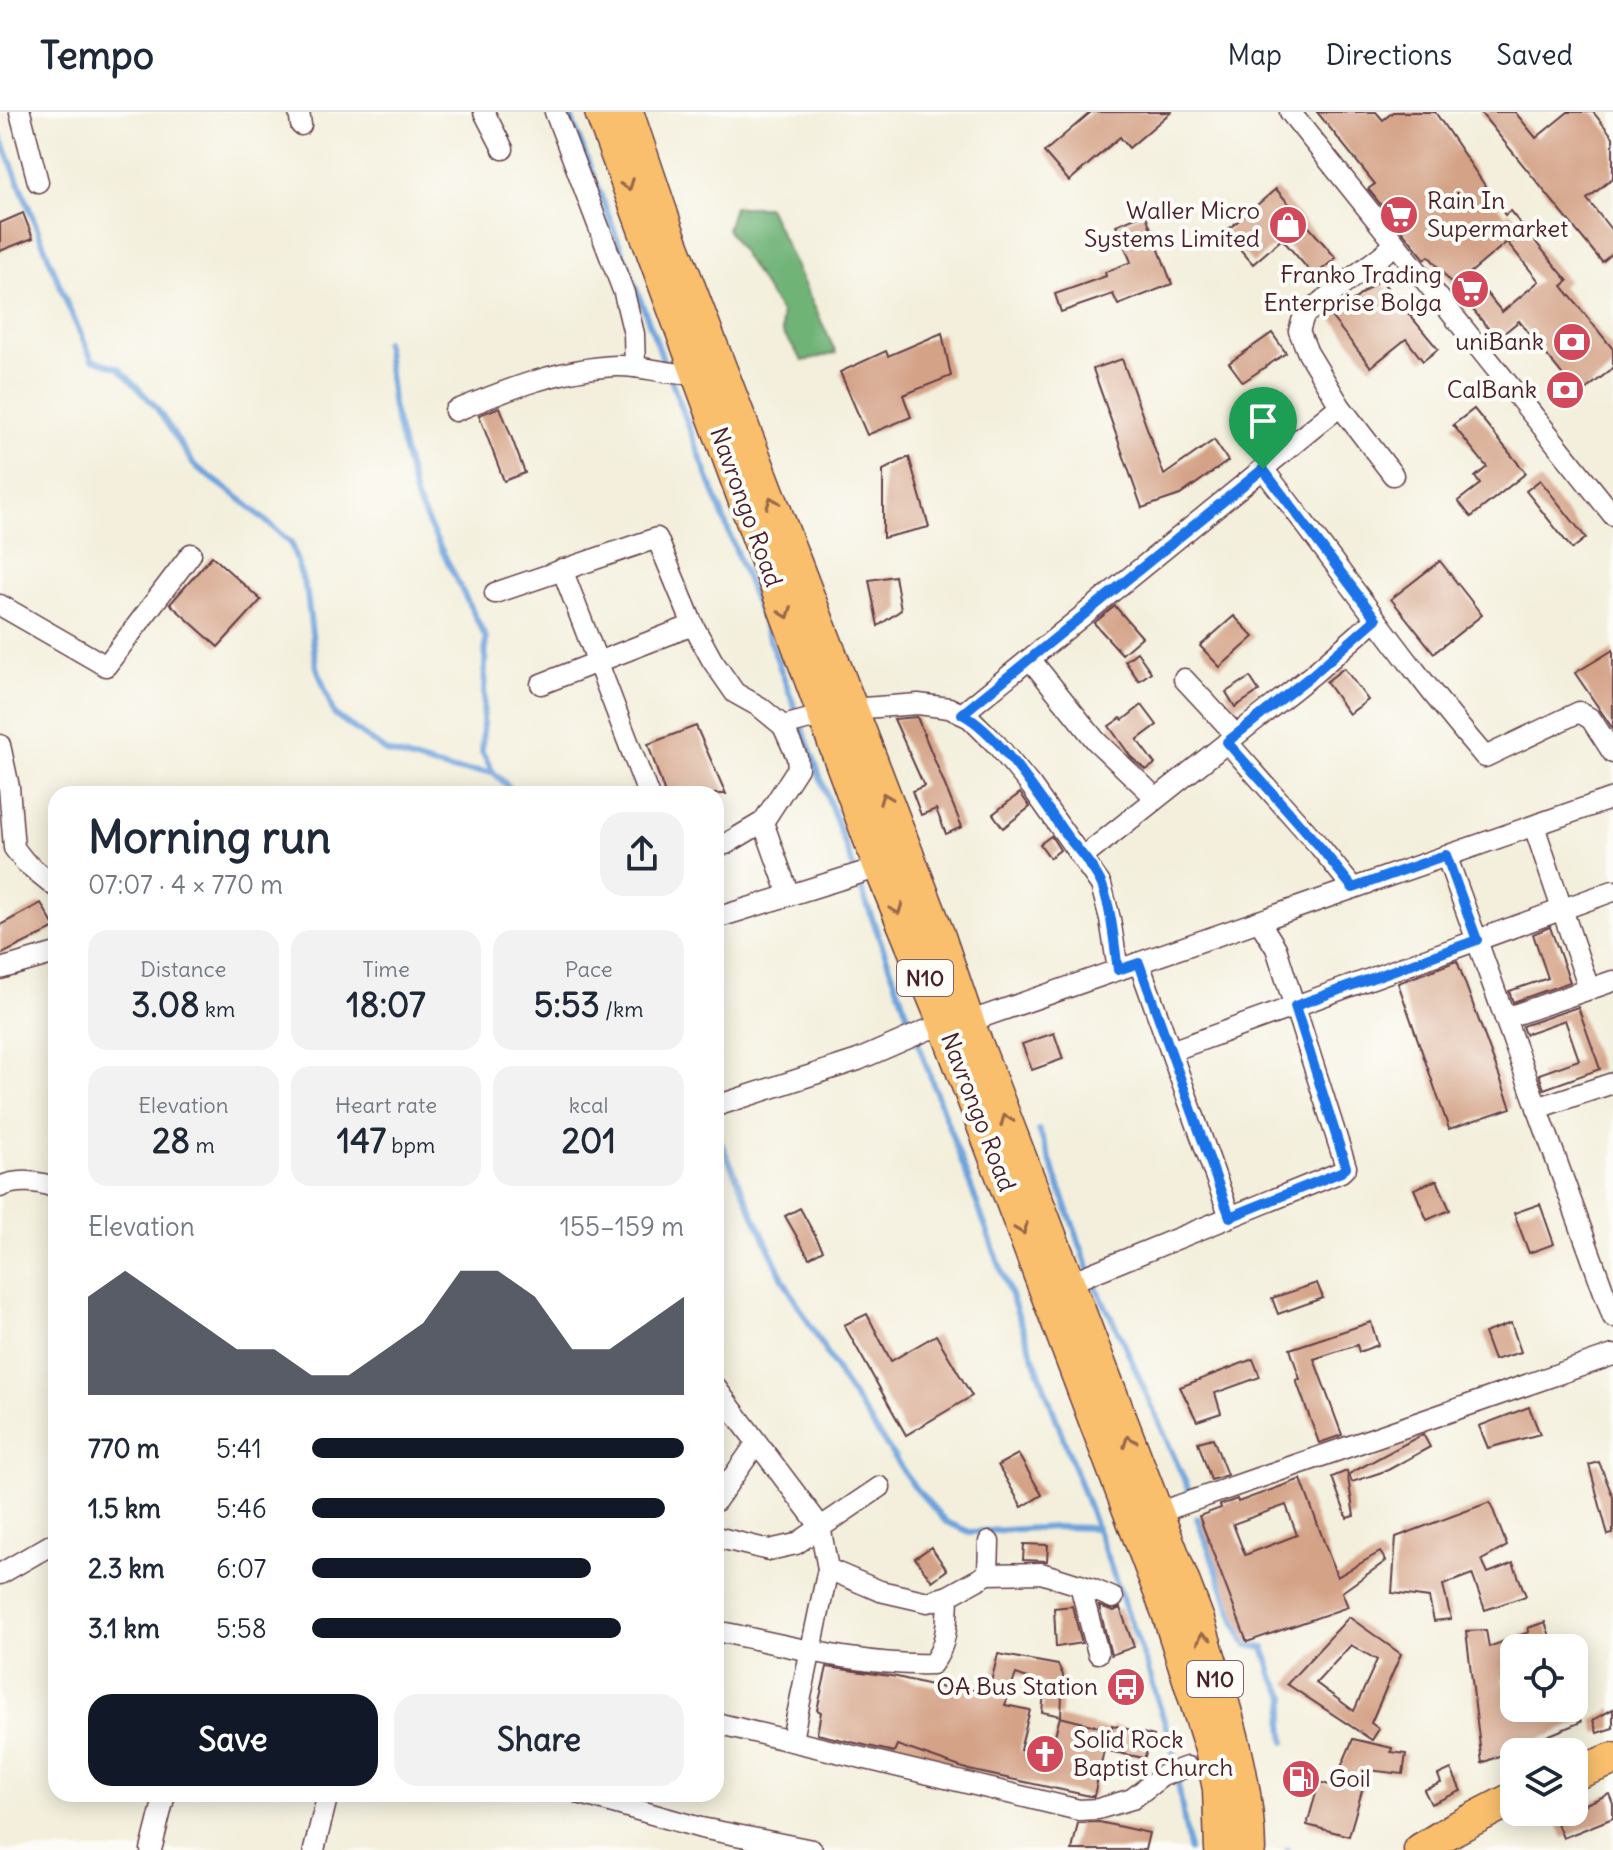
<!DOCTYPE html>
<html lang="en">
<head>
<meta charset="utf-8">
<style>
	:root { --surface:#fff; --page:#f2f2f3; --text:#1f2937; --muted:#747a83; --line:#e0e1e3; --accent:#111827 }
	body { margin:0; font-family:Delius,sans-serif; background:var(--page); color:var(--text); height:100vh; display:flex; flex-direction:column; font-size:30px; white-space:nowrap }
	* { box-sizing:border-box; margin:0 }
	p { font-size:26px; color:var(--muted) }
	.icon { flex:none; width:44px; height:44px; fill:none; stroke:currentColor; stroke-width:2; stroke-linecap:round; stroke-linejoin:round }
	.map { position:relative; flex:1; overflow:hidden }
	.side { position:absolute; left:48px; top:674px; width:676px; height:1016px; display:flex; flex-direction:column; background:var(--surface); border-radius:24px; box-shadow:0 4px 20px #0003 }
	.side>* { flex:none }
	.buttons { position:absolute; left:1500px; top:1522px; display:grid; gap:16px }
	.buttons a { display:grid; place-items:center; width:88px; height:88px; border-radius:16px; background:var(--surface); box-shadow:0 4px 20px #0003; font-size:40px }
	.pin { position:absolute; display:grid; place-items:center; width:68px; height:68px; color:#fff; margin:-82px -34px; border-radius:50% 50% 50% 0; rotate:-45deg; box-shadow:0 0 8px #0007 }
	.pin .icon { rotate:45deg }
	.round { display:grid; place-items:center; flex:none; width:84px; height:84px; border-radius:24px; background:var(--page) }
	.headline { display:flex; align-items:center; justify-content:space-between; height:136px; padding:0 40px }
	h1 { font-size:44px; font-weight:800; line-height:60px }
	.figures { display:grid; grid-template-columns:repeat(3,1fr); gap:12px; height:136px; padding:8px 40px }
	.figures div { display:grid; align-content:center; border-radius:20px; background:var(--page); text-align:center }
	.figures b { font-size:34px; font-weight:800 }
	.figures small { font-size:22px; font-weight:400 }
	.figures p { font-size:22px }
	.chart { height:224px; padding:16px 40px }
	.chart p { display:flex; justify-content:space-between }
	.chart svg { width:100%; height:144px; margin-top:8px; fill:var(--accent); opacity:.7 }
	.primary-button { display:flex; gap:16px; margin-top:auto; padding:16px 40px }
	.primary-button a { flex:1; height:92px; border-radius:24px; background:var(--accent); color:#fff; font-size:32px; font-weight:800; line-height:92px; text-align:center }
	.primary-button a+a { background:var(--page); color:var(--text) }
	ul { padding:0 40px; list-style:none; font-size:26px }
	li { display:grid; grid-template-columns:128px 96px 1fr; align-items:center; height:60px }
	li i { height:20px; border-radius:10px; background:var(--accent) }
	header { display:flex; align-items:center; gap:48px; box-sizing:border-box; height:112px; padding:0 40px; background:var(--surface); border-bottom:2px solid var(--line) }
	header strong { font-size:38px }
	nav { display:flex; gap:44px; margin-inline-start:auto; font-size:28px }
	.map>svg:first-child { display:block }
	.forest { fill:#6fb377; stroke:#5c6951; stroke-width:2 }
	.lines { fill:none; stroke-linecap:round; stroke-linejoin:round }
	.stream { stroke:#6ea3db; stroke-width:6 }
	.building { fill:#d4a286; fill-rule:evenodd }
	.minor-casing { stroke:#633e46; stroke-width:23 }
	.trunk-casing { stroke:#633e46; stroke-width:35 }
	.minor { stroke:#fff; stroke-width:20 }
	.trunk { stroke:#f9bf6d; stroke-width:32 }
	.oneway { stroke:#996749 }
	.route-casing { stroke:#fff; stroke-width:16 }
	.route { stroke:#1a73e8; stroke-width:10 }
	.labels { text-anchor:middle; stroke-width:8; stroke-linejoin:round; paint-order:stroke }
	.shield { fill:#fdfcf7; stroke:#806168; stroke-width:2 }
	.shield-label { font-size:22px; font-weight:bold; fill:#4a1f2b }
	.poi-label { font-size:24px; fill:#4a1f2b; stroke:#fdfcf7; text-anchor:end }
	.street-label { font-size:24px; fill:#4a1f2b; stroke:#fdfcf7 }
</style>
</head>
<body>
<header>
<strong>Tempo</strong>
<nav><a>Map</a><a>Directions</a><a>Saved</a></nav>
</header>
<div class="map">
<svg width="1613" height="1738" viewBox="0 0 1613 1738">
	<rect width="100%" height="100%" fill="#fdfcf7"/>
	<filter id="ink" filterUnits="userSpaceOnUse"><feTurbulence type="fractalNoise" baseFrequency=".0125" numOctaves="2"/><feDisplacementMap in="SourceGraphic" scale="16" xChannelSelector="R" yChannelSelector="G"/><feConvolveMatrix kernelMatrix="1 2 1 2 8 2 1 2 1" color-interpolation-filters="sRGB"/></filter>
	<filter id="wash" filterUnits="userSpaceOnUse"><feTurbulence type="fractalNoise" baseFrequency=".006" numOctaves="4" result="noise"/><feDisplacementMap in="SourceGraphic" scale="32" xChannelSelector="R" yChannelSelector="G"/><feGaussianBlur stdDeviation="1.8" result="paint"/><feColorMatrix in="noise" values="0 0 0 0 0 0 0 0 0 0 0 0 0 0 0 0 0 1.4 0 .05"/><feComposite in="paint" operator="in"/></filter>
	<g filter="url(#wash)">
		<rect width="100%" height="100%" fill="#f3efdc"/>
		<!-- forest -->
		<path class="forest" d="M734,95H768L836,241L803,249L782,220L781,201L727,117Z"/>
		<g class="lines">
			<!-- stream -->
			<g class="stream">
				<path d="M569,0L666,255"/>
				<path d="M0,23L68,194L92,247L119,256L156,295L194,353L243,389L291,431L307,482L316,553L334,602L387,640L451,658L493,660"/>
				<path d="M385,230L393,296L416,387L486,526L482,640L493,660L516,682"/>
				<path d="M670,265L772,534L1146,1551L1172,1634L1189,1738"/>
				<path d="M1039,1018L1094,1171L1123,1229L1191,1383"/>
				<path d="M716,1020L783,1167L844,1271L913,1373L946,1410L970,1420L1056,1415L1097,1416"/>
				<path d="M1197,1406L1242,1527L1247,1533L1264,1536L1273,1565L1286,1585L1283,1611L1285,1630"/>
				<path d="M1287,1738V1737"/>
			</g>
		</g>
		<g id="blocks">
			<!-- building -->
			<g class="building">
				<path d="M1091,0H1171L1129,36L1120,25L1069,69L1044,40Z"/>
				<path d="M1317,0H1376L1383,8L1393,0H1435L1505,103L1510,99L1568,169L1562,174L1613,237V256L1579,283L1519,209L1497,227L1429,144L1425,147L1368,77L1375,72ZM1507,130L1539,169L1502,200L1470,161Z"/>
				<path d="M1480,0H1515L1536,26L1568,0H1593L1613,25V66L1587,87L1613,120V141L1602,150Z"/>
				<path d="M1276,77L1336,146L1314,164L1282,127L1253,152L1225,120Z"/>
				<path d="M23,101L33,126L0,139V111Z"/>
				<path d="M1145,101L1172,172L1118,193L1113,182L1061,200L1055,182L1106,164L1105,160L1131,150L1116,113Z"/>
				<path d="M1380,167L1438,237L1423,249L1406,227L1371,255L1332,206Z"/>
				<path d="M942,221L951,264L903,283L911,305L867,323L840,260L886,239L888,244Z"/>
				<path d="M1272,221L1286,241L1243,270L1229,251Z"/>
				<path d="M1122,247L1164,363L1214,328L1228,349L1180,383L1142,396L1093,257Z"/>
				<path d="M500,295L525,361L504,369L479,303Z"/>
				<path d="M1474,297L1526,361L1471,405L1458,389L1480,372L1475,365L1487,355L1453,313Z"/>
				<path d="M909,345L929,415L883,426V358Z"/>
				<path d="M1540,368L1586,426L1572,437L1526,379Z"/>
				<path d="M212,444L261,488L218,535L170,492Z"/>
				<path d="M1440,449L1482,503L1434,541L1391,487Z"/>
				<path d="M895,464L901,498L878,514L869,468Z"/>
				<path d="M1115,494L1142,525L1122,542L1094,511Z"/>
				<path d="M1234,504L1254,525L1220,555L1200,534Z"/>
				<path d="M1613,538V617L1575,561Z"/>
				<path d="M1137,540L1151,560L1139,569L1125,549Z"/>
				<path d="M1344,556L1368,588L1349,602L1326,570Z"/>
				<path d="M1250,565L1259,579L1235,595L1226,580Z"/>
				<path d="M1142,593L1157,613L1137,628L1155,652L1146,658L1131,645L1109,614L1121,606L1123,608Z"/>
				<path d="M917,605L962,715L946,722L936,697L921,703L912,679L924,674L894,607Z"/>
				<path d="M696,614L726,682H665L648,632Z"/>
				<path d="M1020,681L1030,695L1003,716L993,702Z"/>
				<path d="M1051,724L1060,738L1050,746L1040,732Z"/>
				<path d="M41,791L55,816L0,843V813Z"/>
				<path d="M1550,815L1570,870L1513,890L1509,879L1548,866L1533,822Z"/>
				<path d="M1457,849L1511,996L1449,1017L1398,871Z"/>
				<path d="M1578,895L1600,957L1544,977L1539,962L1579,948L1565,908L1525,922L1522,914Z"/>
				<path d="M1054,921L1063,947L1032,958L1022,932Z"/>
				<path d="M1437,1068L1450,1098L1427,1108L1414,1077Z"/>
				<path d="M1540,1092L1554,1132L1529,1141L1514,1101Z"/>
				<path d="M800,1096L823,1138L809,1146L785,1104Z"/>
				<path d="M1317,1171L1323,1186L1278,1202L1272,1186Z"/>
				<path d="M867,1202L891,1249L936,1223L972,1284L906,1323L844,1213Z"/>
				<path d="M1371,1210L1378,1233L1359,1240L1357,1233L1314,1247L1342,1323L1319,1331L1296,1268L1300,1267L1290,1237Z"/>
				<path d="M1511,1211L1521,1240L1494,1248L1484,1221Z"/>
				<path d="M1253,1247L1260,1265L1215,1281L1221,1301L1197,1309L1180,1275Z"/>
				<path d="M1529,1295L1540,1322L1488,1336L1479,1314Z"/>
				<path d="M1423,1322L1430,1335L1388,1358L1352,1370L1349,1362Z"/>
				<path d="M1213,1326L1227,1363L1211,1368L1198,1330Z"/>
				<path d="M1018,1342L1042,1383L1022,1395L998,1353Z"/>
				<path d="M1599,1350L1613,1385V1422L1608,1423L1589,1353Z"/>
				<path d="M1347,1359L1354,1404L1347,1406L1332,1365Z"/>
				<path d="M1301,1367L1337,1465L1380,1440L1386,1449L1342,1480L1348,1495L1247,1530L1199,1404L1221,1396L1220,1393L1237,1387L1238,1390ZM1286,1393L1297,1423L1245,1443L1233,1412Z"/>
				<path d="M1490,1390L1507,1434L1482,1448L1488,1461L1513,1451L1526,1484L1485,1498L1472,1462L1443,1473L1451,1507L1434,1509L1429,1486L1392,1481L1396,1425Z"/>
				<path d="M1024,1432L1048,1433L1047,1449L1023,1448Z"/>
				<path d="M931,1435L947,1458L932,1469L915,1446Z"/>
				<path d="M1072,1494L1082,1531L1056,1535L1054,1496Z"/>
				<path d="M1099,1494L1114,1499L1120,1496L1134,1535L1111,1543Z"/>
				<path d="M1349,1505L1401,1542L1371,1611L1379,1617L1372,1628L1287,1572ZM1351,1533L1377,1548L1354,1599L1316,1571Z"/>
				<path d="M1545,1510L1554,1536H1514V1563L1503,1567L1512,1596H1576L1581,1610L1482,1651L1466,1519L1486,1518L1489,1535L1529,1520L1528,1516Z"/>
				<path d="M998,1542L1058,1553L1063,1563L1061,1604L1042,1600L1045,1572L1016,1562L1005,1593L1030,1598L1020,1638L1048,1648L1060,1605L1112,1618V1613L1154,1624L1144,1646L1104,1638L1094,1684H1090L969,1658L897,1633L894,1640L817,1622L821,1600L817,1598L827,1555L897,1565L948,1577L949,1572L988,1582Z"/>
				<path d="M1613,1597V1616L1597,1621L1593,1608Z"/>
				<path d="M1353,1627L1392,1636L1391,1640L1406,1642L1403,1662L1368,1658L1349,1724L1307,1713L1319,1670L1333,1674Z"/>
				<path d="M1451,1657L1461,1679L1431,1692L1424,1678L1441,1671L1438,1663Z"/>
				<path d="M1609,1682L1613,1692V1706L1563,1726L1554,1705L1574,1700V1697Z"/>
				<path d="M1099,1710L1149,1721L1145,1738H1072L1078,1711Z"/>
			</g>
		</g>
	</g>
	<g filter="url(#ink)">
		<use href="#blocks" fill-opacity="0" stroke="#633e46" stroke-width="2"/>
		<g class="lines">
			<!-- minor casing -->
			<g class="minor-casing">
				<g id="minor">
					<path d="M20,0L38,70"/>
					<path d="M299,0L301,13"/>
					<path d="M484,0L503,37"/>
					<path d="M555,0L624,181L634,222L635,255"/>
					<path d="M1290,0L1613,403"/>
					<path d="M455,299C506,278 561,256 617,254C644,253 669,264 697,262"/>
					<path d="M1263,357C1338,453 1406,553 1485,645L1579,600L1591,607L1613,641"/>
					<path d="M1393,363L1340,294L1308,241L1299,219L1304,203L1395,133"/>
					<path d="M562,457L648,682"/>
					<path d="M495,481L657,426L693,513L712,548L735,581L760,595L783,614L825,603"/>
					<path d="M0,493L106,554L191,442"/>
					<path d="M1030,547L1096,629L1156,686"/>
					<path d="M1184,567L1236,623"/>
					<path d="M541,572L693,513"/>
					<path d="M850,597L918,592L949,596L970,606L997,633L1031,674L1101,773L1110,807L1118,858"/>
					<path d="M962,602L1340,294"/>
					<path d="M1227,630L1320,735L1353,776"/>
					<path d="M0,633L9,675L14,736L25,750L56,775"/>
					<path d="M763,710L789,783"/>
					<path d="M1534,714L1589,877"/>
					<path d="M716,733L726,732L763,710L798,656L797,645L783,614"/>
					<path d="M1446,743L1613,1205"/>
					<path d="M1083,745L1312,563L1376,507"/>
					<path d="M716,806L880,755"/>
					<path d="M1139,851L1230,1105"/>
					<path d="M0,857L56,841"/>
					<path d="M1505,906L1613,869"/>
					<path d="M1171,939L1613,779"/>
					<path d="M716,994L858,948L927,918L968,910L1613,686"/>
					<path d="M1537,996L1613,971"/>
					<path d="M0,1075C17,1067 39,1069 56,1076"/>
					<path d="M1068,1171L1341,1060L1346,1055L1276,836L1259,809"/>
					<path d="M716,1276L820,1414L828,1457L792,1627"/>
					<path d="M716,1389L756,1332"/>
					<path d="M1157,1401L1613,1243"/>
					<path d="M716,1425L769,1438L796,1432L880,1375"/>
					<path d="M828,1457L880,1479L928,1490L948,1484L988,1462L1041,1461L1092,1477L1113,1486"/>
					<path d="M0,1462L56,1430"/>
					<path d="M988,1462L989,1430"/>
					<path d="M1080,1473L1098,1541"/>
					<path d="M716,1519C788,1533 859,1554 932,1552C948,1533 947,1507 948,1484"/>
					<path d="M716,1611L1079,1698L1098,1697L1132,1687L1162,1664L1187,1655"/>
					<path d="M581,1682L701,1716L812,1738"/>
					<path d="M151,1738L165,1682"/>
					<path d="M314,1738L328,1682"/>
				</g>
			</g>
			<!-- trunk casing -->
			<g class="trunk-casing">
				<g id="trunk">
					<path d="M601,0L880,755L945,913L1168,1501L1211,1637L1219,1677L1221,1738"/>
					<path d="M627,0L667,118L938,822L968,910L1198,1508C1220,1582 1248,1660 1249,1738"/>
					<path d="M1574,1662L1613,1647"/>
					<path d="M1420,1738L1454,1717L1514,1686"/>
				</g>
			</g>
			<!-- minor -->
			<use href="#minor" class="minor"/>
			<!-- trunk -->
			<use href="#trunk" class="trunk"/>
		</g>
		<!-- one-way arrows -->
		<defs><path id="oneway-chevron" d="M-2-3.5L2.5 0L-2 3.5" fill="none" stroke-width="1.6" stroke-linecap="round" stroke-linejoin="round" transform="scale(2)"/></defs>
		<g class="oneway">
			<use href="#oneway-chevron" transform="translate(628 73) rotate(70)"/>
			<use href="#oneway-chevron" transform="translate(772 390) rotate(-111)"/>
			<use href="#oneway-chevron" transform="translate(786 501) rotate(70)"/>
			<use href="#oneway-chevron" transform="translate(885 686) rotate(-111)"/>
			<use href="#oneway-chevron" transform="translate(897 797) rotate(68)"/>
			<use href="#oneway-chevron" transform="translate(1006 1008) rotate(-111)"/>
			<use href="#oneway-chevron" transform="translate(1022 1117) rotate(69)"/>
			<use href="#oneway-chevron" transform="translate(1129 1329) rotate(-111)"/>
			<use href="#oneway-chevron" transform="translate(1203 1526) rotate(-107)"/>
		</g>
	</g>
	<g class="lines" filter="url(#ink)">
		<!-- route casing -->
		<g class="route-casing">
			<path id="route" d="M1263,357L1376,507L1312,563L1227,630L1320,735L1353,776L1446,743L1477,828L1295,894L1346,1055L1341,1060L1230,1105L1139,851L1118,858C1114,831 1112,799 1102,773C1094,755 1078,738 1066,723C1042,689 998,620 962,602Z"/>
		</g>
		<!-- route -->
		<use href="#route" class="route"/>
	</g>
	<!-- icons -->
	<defs>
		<g id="supermarket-disc" transform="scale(2)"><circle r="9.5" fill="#d1495b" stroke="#fdfcf7"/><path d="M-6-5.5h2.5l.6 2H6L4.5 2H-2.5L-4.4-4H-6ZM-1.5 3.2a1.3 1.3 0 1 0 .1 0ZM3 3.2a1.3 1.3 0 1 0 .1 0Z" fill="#fff"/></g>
		<g id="shop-disc" transform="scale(2)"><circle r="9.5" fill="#d1495b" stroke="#fdfcf7"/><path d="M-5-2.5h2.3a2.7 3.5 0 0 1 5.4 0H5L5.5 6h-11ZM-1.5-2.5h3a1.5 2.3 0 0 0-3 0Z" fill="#fff"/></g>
		<g id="bank-disc" transform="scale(2)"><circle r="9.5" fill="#d1495b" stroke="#fdfcf7"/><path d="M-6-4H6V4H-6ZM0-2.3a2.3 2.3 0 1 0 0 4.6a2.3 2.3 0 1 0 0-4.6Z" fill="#fff"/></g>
		<g id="bus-disc" transform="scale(2)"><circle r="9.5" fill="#d1495b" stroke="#fdfcf7"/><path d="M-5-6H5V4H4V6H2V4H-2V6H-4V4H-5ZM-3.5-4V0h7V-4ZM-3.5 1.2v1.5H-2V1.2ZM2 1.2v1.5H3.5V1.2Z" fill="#fff"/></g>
		<g id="church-disc" transform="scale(2)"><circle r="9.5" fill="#d1495b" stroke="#fdfcf7"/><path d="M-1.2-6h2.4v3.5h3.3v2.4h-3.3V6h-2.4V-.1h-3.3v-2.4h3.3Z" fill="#fff"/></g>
		<g id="fuel-disc" transform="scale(2)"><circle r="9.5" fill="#d1495b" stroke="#fdfcf7"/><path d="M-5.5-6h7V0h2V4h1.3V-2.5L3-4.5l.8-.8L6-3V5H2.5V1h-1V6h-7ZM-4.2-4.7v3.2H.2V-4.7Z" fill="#fff"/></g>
	</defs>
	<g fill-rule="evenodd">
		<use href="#supermarket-disc" x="1399" y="103"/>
		<use href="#shop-disc" x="1288" y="113"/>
		<use href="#supermarket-disc" x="1470" y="177"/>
		<use href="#bank-disc" x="1572" y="230"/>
		<use href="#bank-disc" x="1565" y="278"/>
		<use href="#bus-disc" x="1126" y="1575"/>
		<use href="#church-disc" x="1045" y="1642"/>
		<use href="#fuel-disc" x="1301" y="1667"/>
	</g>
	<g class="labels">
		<!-- shield labels -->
		<g class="shield">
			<rect x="897" y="848" width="56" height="36" rx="6"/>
			<rect x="1187" y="1549" width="56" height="36" rx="6"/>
		</g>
		<g class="shield-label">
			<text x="925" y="874">N10</text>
			<text x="1215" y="1575">N10</text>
		</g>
		<!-- poi labels -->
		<g class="poi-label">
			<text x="1427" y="97" text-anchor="start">Rain In<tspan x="1427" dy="28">Supermarket</tspan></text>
			<text x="1260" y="107">Waller Micro<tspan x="1260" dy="28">Systems Limited</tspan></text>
			<text x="1442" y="171">Franko Trading<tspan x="1442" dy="28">Enterprise Bolga</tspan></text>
			<text x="1544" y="238">uniBank</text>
			<text x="1537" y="286">CalBank</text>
			<text x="1098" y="1583">OA Bus Station</text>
			<text x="1073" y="1636" text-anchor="start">Solid Rock<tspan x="1073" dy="28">Baptist Church</tspan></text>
			<text x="1329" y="1675" text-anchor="start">Goil</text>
		</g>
		<!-- street labels -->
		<g class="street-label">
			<text transform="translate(746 395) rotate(70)" y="8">Navrongo Road</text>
			<text transform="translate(978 1000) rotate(69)" y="8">Navrongo Road</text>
		</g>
	</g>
</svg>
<div class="buttons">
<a><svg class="icon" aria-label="locate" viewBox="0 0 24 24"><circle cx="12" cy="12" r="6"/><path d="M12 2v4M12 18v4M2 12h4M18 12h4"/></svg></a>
<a><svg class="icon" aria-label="layers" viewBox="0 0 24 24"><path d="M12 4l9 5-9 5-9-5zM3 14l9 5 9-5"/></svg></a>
</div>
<div class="pin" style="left:1263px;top:357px;background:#1e9e55"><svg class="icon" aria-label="arrive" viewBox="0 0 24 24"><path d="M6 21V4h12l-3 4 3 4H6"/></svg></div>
<section class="side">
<div class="headline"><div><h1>Morning run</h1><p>07:07 · 4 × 770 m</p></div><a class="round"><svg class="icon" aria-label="share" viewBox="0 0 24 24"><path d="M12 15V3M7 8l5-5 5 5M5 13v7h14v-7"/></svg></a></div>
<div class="figures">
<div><p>Distance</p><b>3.08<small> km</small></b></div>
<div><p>Time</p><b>18:07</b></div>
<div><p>Pace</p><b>5:53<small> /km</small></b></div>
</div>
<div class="figures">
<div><p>Elevation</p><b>28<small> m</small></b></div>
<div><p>Heart rate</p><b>147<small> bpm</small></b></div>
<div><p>kcal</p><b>201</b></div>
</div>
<div class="chart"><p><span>Elevation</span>155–159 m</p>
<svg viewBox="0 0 160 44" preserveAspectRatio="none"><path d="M0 44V14L10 6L20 14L30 22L40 30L50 30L60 38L70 38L80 30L90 22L100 6L110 6L120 14L130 30L140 30L150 22L160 14V44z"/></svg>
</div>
<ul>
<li><b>770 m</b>5:41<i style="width:100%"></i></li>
<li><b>1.5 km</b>5:46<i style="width:95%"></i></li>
<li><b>2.3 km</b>6:07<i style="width:75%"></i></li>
<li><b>3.1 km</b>5:58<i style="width:83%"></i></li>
</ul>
<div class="primary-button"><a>Save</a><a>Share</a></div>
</section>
</div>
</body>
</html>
